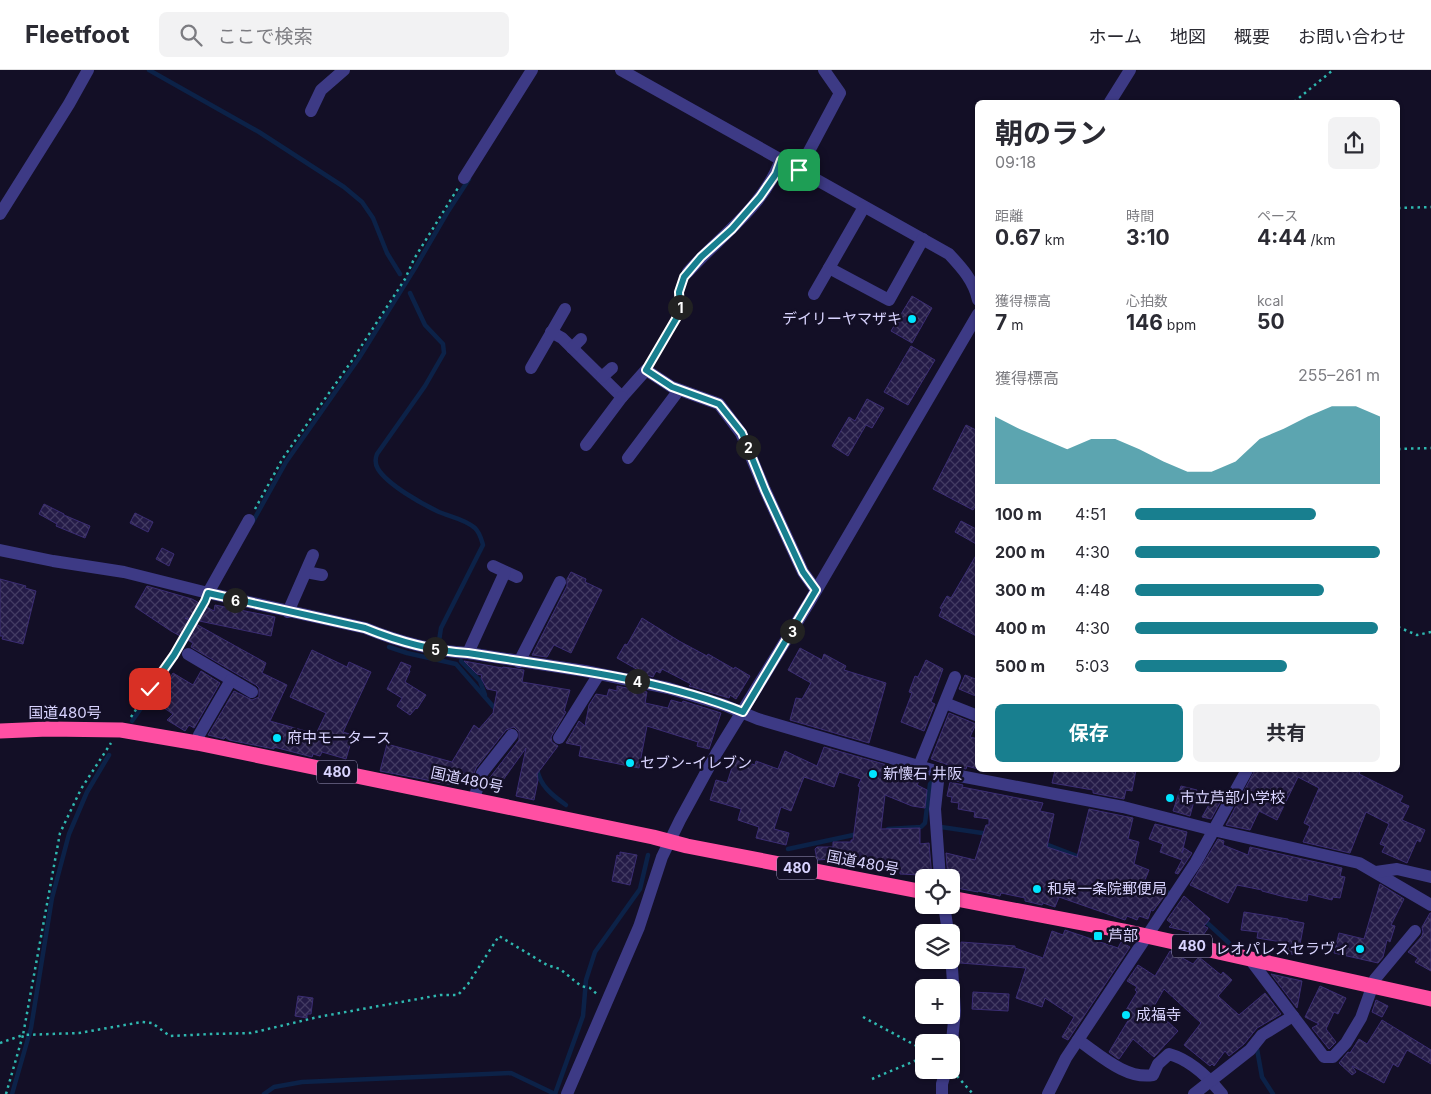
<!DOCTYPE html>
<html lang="ja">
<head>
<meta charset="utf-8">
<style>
	:root { --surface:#fff; --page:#f2f2f3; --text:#2b2b33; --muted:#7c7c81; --line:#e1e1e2; --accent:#187f8f }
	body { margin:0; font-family:Inter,"Noto Sans JP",sans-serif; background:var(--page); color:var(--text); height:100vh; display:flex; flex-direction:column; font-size:19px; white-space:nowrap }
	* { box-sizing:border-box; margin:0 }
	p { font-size:16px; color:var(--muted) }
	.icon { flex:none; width:28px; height:28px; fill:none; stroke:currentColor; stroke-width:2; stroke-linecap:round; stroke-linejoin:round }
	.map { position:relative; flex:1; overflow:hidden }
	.drawer { position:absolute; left:975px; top:30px; width:425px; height:672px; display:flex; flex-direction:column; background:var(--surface); border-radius:8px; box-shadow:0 1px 4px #0004 }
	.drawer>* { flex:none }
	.controls { position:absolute; left:915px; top:799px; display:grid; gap:10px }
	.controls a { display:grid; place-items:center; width:45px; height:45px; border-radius:8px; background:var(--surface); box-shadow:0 1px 4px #0004; font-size:25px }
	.pin { position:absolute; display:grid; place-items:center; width:42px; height:42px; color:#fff; margin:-21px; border-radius:10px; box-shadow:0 2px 8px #0006 }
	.km { position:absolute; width:25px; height:25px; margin:-12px; border-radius:50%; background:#222; color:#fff; font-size:14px; line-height:25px; text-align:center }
	.round { display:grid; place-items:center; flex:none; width:52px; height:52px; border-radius:8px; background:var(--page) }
	.overview { display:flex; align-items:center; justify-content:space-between; height:85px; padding:0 20px }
	h1 { font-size:28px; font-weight:700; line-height:38px }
	.figures { display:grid; grid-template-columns:repeat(3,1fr); gap:8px; height:85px; padding:5px 20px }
	.figures div { display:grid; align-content:center }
	.figures b { font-size:21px; font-weight:700 }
	.figures small { font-size:14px; font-weight:400 }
	.figures p { font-size:14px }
	.chart { height:140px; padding:10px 20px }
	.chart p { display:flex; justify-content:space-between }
	.chart svg { width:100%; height:90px; margin-top:5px; fill:var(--accent); opacity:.7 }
	.button { display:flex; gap:10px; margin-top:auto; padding:10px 20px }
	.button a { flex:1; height:58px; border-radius:8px; background:var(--accent); color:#fff; font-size:20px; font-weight:700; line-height:58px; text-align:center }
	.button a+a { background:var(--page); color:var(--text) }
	ul { padding:0 20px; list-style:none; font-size:16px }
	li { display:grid; grid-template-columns:80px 60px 1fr; align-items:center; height:38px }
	li i { height:12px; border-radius:6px; background:var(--accent) }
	header { display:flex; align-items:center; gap:30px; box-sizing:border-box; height:70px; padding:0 25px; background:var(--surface); border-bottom:1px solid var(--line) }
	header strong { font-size:24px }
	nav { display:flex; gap:28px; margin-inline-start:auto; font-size:18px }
	.search { width:350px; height:45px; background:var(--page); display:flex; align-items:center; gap:12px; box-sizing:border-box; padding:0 18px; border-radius:8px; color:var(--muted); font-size:19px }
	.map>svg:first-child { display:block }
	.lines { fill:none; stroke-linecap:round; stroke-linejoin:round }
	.stream { stroke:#0c2248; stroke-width:4.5 }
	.building { fill:url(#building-cross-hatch); stroke:#3b2d73 }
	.path { stroke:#2fb8b0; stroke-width:2.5; stroke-dasharray:2.5 4; stroke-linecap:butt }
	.minor { stroke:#3d3a85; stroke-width:12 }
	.highway { stroke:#ff4fa3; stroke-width:15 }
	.route-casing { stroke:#fff; stroke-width:10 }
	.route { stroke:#187f8f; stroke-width:6 }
	.poi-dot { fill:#00e5ff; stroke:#130f26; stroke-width:2 }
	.labels { text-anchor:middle; stroke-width:5; stroke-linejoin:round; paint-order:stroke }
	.shield { fill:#130f26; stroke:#9e99be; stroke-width:1 }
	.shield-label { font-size:14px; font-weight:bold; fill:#d9d4ff }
	.poi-label { font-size:15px; fill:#d9d4ff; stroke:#130f26; text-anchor:start }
	.street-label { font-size:15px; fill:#d9d4ff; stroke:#130f26 }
</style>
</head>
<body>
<header>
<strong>Fleetfoot</strong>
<div class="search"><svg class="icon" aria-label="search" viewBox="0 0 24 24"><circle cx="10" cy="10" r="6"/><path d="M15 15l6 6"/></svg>ここで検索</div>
<nav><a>ホーム</a><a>地図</a><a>概要</a><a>お問い合わせ</a></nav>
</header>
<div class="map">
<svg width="1431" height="1024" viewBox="0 0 1431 1024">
	<defs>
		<pattern id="building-cross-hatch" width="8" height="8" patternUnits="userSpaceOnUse" patternTransform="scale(1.25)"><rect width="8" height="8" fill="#241b47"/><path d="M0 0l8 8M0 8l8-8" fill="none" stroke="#433b63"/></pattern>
	</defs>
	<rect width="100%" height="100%" fill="#130f26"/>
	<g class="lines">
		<!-- stream -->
		<g class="stream">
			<path d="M149,0L259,62L344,117L362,132L373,148L387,183L400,204"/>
			<path d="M410,223L425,255L443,274L444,283L425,316L377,384C375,389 375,394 378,399C388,415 422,434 439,442C451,447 465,449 475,458C480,463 481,468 483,475L441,558L439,571L442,574"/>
			<path d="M252,453L286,392L359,288L415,198L447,143L469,109"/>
			<path d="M389,577L407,583L456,594L498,642"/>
			<path d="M461,591L480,611L485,625"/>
			<path d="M132,651L168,600L189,565"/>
			<path d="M537,699C540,716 552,725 566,735"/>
			<path d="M941,757L989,764"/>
			<path d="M888,759L921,757L925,753L930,714L933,711"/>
			<path d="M1043,773L1082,788"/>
			<path d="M788,779L858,764"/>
			<path d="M1138,810L1172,824"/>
			<path d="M1203,849L1229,873"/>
			<path d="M1257,979L1262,1007L1273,1024"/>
			<path d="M12,1024L31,958L52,828L69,764L87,722L109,685"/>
			<path d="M264,1024L274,1017L302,1012L511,1003L555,1024"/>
			<path d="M555,1024L583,946L586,910L595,882L640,819L648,785"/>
		</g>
	</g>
	<!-- building -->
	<g class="building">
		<path d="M912,226L932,238L912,273L891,261Z"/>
		<path d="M911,276L935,290L908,335L884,322Z"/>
		<path d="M867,329L884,338L872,358L866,355L848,386L832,376L849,347L855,351Z"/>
		<path d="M966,355L978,361V432L973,440L933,419Z"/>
		<path d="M44,434L64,444V445L90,456L85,468L56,456L57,454L39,444Z"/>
		<path d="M135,443L153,452L148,462L130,453Z"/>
		<path d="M961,451L978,460V475L955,462Z"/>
		<path d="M162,478L174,484L169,496L156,489Z"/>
		<path d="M978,482V567L939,546L942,539L940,538L947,526L951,528Z"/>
		<path d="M571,502L586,509L585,512L602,520L571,583L554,575L547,587L532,585L567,516V509Z"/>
		<path d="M0,509L26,516L25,518L36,521L23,574L2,569L3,566H0Z"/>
		<path d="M147,516L192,529L214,541L215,535L275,547L271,566L185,548L266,593L262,603L287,615L270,651L316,664L326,643L290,627L312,580L347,597L349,592L371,602L343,662L353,665L346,689L322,682L320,686L313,684L312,687L274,677V679L229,670L225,667L224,669L208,665L234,621L252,630L259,627V618L256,615L191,577L193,573L171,561L135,537Z"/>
		<path d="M642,548L679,571L707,586L708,584L734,599L735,597L750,606L736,629L730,625L729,628L689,616L691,614L662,599L660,603L656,601L653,607L647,605L617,588L625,574L627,575Z"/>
		<path d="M800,578L822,590L824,584L846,596L844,600L886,613L869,673L790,650L796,628L802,629L811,613L788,600Z"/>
		<path d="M926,590L943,599L931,632L935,634L924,661L901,652L912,623L909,622L915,606L918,607Z"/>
		<path d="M464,591L502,598L503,597L524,600L522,612L570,620L564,641L566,642L551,667L552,672L558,676L537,704L538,710L534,730L516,726L526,678L498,717L488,710L519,670V662L514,657L506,660L476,698L470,714L456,710L453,715L380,701L387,674L452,692L474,655L479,659L493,643L497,621L487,619L481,608L482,605L477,604Z"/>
		<path d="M401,592L411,596L409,600L410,601L405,612L426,625L417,639L416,638L410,645L397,636L402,628L387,619Z"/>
		<path d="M201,601L220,613L194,658L189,655L185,661L167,650L173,644L155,632L173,603L193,615Z"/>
		<path d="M965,605L978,610V627L959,619Z"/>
		<path d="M617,616L647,622L645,633L668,638L671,630L682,633L683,631L721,643L709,679L697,676L698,672L647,656L639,698L579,686L581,676L566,673L579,651L585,656L589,635L596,624L607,626L609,619L617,621Z"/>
		<path d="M949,643L976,654L970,667L978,669V699L967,696L966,699L951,696L931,689Z"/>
		<path d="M824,677L887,695L885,705L903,712L908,701L922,705L917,715L927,720L925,738L912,736L885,725L881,759L920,758V774L929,773L932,808H921V805L900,804V798L870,800V792L833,793V789L817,790L815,779L817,777H833V772H851V770H853L860,717L858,716L861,709L839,702L834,717L804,707L791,741L781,737L774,759L789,763L786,775L756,768L759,757L738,750L741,739L710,730L716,710L727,713L735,688L755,695L756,691L778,699L785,681L817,696Z"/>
		<path d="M1055,700H1136L1132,721L1126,720L1124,729L1093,723V720L1052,713Z"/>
		<path d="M1255,700H1361L1359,704L1403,726L1400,732L1409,736L1402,750L1425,760L1420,772L1417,770L1407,793L1382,782L1385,776L1380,774L1389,754L1366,742L1350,783L1303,772L1310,756L1304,753L1319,718L1298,707L1277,750L1259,741L1250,760L1226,755Z"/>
		<path d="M950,712L963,715L962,717L1043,733L1040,741L1054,744L1047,777L1077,787L1089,739L1133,748L1128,769L1139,772L1134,794L1149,800L1143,815L1165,825L1153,841L1151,840L1148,849L1139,846L1137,850L1127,846L1125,850L1059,827L1055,837L1043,833L1042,835L1025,831V828L1001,823L1000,826L978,821V822L951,817V808H948L946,783L975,790L986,755H989V749L974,747L975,742L958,739L959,733L951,732L952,727L947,726Z"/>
		<path d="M1181,716L1197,720L1190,746L1173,741Z"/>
		<path d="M1214,726L1222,729L1211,749L1202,747Z"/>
		<path d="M1155,754L1187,762L1182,783L1184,778L1192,783L1178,804L1175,803L1182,790L1160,782L1163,774L1149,769Z"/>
		<path d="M1218,769L1224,771L1223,775L1248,785L1250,777L1342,798L1340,806L1345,807L1340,828L1333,827L1332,830L1308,824L1307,831L1285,827L1262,821V820L1237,815L1228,833L1190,815Z"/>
		<path d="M620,782L637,785L630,815L612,811L617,785L620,786Z"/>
		<path d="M1380,814L1404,829L1391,855L1395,856L1390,872L1387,870L1383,887L1378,893L1334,883L1339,863L1364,869Z"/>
		<path d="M1184,826L1210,849L1204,856L1208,858L1201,868L1189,865L1190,862L1169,857L1172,854L1167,850Z"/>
		<path d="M1244,842L1288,849V850L1304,853L1298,885L1286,883L1288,873L1257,868L1258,862L1241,860Z"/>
		<path d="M1430,843H1431V901L1415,892L1418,888L1408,882L1422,866L1423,862L1422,857Z"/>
		<path d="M1065,860L1118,878L1121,872L1130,877L1068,970L1062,967L1074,947L1045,928L1042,937L1016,928L1026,898L960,893L961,872L1015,876V878L1043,888L1052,861L1063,865Z"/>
		<path d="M1170,881L1193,894L1199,887L1221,905L1223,902L1232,910L1218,926L1239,945L1265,923L1281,944L1257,958L1244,974L1229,986L1225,981L1214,996L1212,994L1210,996L1184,975L1201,953L1164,919L1153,938L1178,961L1154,987L1133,969L1119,989L1117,988L1109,982L1129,949L1123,945L1137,922L1135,920L1137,917L1127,911L1138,895L1155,906Z"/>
		<path d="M1271,904L1302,911L1297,938Z"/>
		<path d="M1320,916L1346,928L1338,944L1334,942L1326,959L1336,972L1329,979L1312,958L1319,954L1305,947Z"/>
		<path d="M973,922L1009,924L1008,941L972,939Z"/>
		<path d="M298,926L313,928L311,944H307V948L295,946Z"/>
		<path d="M1376,930L1388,936L1382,947L1372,942Z"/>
		<path d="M1382,950L1431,980V994L1407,980L1398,997L1393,994L1384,1013L1352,996L1356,1002L1352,1005L1339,993L1348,982L1350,983L1359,969L1367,974Z"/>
	</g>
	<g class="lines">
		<!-- path -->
		<g class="path">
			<path d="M1294,32L1333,0"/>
			<path d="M1398,138L1431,137"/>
			<path d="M653,289L680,242L679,222L682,212"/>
			<path d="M1398,379L1431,378"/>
			<path d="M255,439L283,388L351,292L405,209L414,189L458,118"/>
			<path d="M1398,557L1417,565L1431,562"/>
			<path d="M181,572L204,534"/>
			<path d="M131,647L174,583"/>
			<path d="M863,947L924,980"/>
			<path d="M0,973L23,965L60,763L81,719L111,673"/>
			<path d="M957,1006L973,1024"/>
			<path d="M872,1009L924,987"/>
			<path d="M6,1024L23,965L79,963L142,952L152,953L170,966L211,964L251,963L318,947L440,925H458L468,914L499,866L547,895L560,899L581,916L590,918L597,924"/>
		</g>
		<!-- minor -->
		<g class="minor">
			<path d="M621,0L949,184C962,198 974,211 978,230"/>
			<path d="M1110,32L1130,0"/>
			<path d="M311,41L321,20L344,0"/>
			<path d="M799,100L840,23L824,0"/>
			<path d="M464,108L532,0"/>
			<path d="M0,144L69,34L88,0"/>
			<path d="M829,198L889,230L923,169"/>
			<path d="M688,202C720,166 764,137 781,89"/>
			<path d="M814,224L864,137"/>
			<path d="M551,262L562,268L622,327L646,300L672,317L719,334L741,363L765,420L803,502L816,520"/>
			<path d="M572,278L581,269"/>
			<path d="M531,298L565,239"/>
			<path d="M602,307L612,298"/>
			<path d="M586,375L622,327"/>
			<path d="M628,388L679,320"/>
			<path d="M0,480L53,491L124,502L208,523L365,558C397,571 433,581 468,583L585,601L668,618L724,635L758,649L939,702L1123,737L1213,760L1359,793L1431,835"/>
			<path d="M493,496L517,507"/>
			<path d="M306,502L322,505"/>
			<path d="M208,523L249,450"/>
			<path d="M288,542L313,485"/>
			<path d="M468,583L505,502"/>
			<path d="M188,584L252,622"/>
			<path d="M519,592L560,512"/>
			<path d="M945,633L978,646"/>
			<path d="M559,668L599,604"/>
			<path d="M197,673L199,665L231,610"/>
			<path d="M919,696L955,607"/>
			<path d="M939,702L935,739L940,808"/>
			<path d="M474,729L482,703L512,665"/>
			<path d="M1376,802L1397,799L1431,807"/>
			<path d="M944,835L948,862"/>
			<path d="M951,884L955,941L951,981"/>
			<path d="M1249,888L1324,987H1333L1346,973L1361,948L1375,909L1415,861"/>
			<path d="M1078,970C1099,984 1126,1010 1153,1005L1158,994L1169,984C1191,990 1208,1007 1222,1024"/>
			<path d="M567,1024L639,857L662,787L680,750L716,684L810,531L978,244"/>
			<path d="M942,1024V1014L946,1000"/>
			<path d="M1048,1024L1066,988L1196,792L1247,700"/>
			<path d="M1194,1024L1250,980L1262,965L1293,946"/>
		</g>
		<!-- highway -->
		<g class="highway">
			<path d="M0,661L48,659L121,660L197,673L653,767L687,776L924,822"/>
			<path d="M951,828L1124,861L1431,929"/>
		</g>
	</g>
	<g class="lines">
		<!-- route casing -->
		<g class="route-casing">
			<path id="route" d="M150,619L174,585L205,531L208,523L365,558C397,571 433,581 468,583C560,598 655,607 743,642L816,520L803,502L765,420L742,363L719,334L672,317L646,300L680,242L679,222L684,207L701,187L732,159L760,127L776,104L781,90L799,100"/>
		</g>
		<!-- route -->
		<use href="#route" class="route"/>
	</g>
	<!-- markers -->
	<g class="poi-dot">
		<circle cx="912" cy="249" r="5"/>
		<circle cx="277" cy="668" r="5"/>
		<circle cx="630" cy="693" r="5"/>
		<circle cx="873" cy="704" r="5"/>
		<circle cx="1170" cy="728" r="5"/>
		<circle cx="1037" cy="819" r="5"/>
		<rect x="1093" y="861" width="10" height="10" rx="2.5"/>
		<circle cx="1360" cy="879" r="5"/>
		<circle cx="1126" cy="945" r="5"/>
	</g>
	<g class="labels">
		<!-- shield labels -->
		<g class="shield">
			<rect x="317" y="690.5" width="40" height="23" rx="4"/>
			<rect x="777" y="786.5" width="40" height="23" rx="4"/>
			<rect x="1172" y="864.5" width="40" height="23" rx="4"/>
		</g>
		<g class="shield-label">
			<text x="337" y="707">480</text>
			<text x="797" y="803">480</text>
			<text x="1192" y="881">480</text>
		</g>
		<!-- poi labels -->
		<g class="poi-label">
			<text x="902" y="254" text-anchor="end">デイリーヤマザキ</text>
			<text x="287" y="673">府中モータース</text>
			<text x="640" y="698">セブン-イレブン</text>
			<text x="883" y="709">新懐石 井阪</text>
			<text x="1180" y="733">市立芦部小学校</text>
			<text x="1047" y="824">和泉一条院郵便局</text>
			<text x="1108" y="871">芦部</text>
			<text x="1350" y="884" text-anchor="end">レオパレスセラヴィ</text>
			<text x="1136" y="950">成福寺</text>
		</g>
		<!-- street labels -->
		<g class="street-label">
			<text x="65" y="648">国道480号</text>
			<text transform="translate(467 710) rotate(12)" y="5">国道480号</text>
			<text transform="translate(863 793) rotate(11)" y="5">国道480号</text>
		</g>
	</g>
</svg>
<div class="controls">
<a><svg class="icon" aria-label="locate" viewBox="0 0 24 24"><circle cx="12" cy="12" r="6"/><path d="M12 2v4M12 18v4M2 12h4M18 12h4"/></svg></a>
<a><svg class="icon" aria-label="layers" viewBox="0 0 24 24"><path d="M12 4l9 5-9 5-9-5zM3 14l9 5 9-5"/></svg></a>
<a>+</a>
<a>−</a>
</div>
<div class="pin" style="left:799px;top:100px;background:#1e9e55"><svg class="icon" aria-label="arrive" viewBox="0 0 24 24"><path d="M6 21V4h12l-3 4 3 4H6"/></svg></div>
<div class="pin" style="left:150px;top:619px;background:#d93025"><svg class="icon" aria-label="check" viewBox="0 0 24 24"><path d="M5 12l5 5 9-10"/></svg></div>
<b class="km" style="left:680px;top:237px">1</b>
<b class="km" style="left:748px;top:377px">2</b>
<b class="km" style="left:792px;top:561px">3</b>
<b class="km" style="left:637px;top:611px">4</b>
<b class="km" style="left:435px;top:579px">5</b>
<b class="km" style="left:235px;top:530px">6</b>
<section class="drawer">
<div class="overview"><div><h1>朝のラン</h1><p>09:18</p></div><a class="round"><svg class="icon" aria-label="share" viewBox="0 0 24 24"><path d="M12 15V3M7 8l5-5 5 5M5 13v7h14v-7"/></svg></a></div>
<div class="figures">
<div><p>距離</p><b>0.67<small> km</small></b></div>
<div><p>時間</p><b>3:10</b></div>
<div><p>ペース</p><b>4:44<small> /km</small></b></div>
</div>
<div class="figures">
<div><p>獲得標高</p><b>7<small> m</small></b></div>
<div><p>心拍数</p><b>146<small> bpm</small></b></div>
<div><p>kcal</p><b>50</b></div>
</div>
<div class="chart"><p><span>獲得標高</span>255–261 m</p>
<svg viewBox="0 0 160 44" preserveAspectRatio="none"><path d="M0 44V11L10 17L20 22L30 27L40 22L50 22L60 27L70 33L80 38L90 38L100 33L110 22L120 17L130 11L140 6L150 6L160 11V44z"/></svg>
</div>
<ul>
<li><b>100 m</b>4:51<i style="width:74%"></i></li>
<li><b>200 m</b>4:30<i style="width:100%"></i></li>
<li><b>300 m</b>4:48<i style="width:77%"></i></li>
<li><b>400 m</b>4:30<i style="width:99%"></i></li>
<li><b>500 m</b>5:03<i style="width:62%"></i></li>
</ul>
<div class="button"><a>保存</a><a>共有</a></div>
</section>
</div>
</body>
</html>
